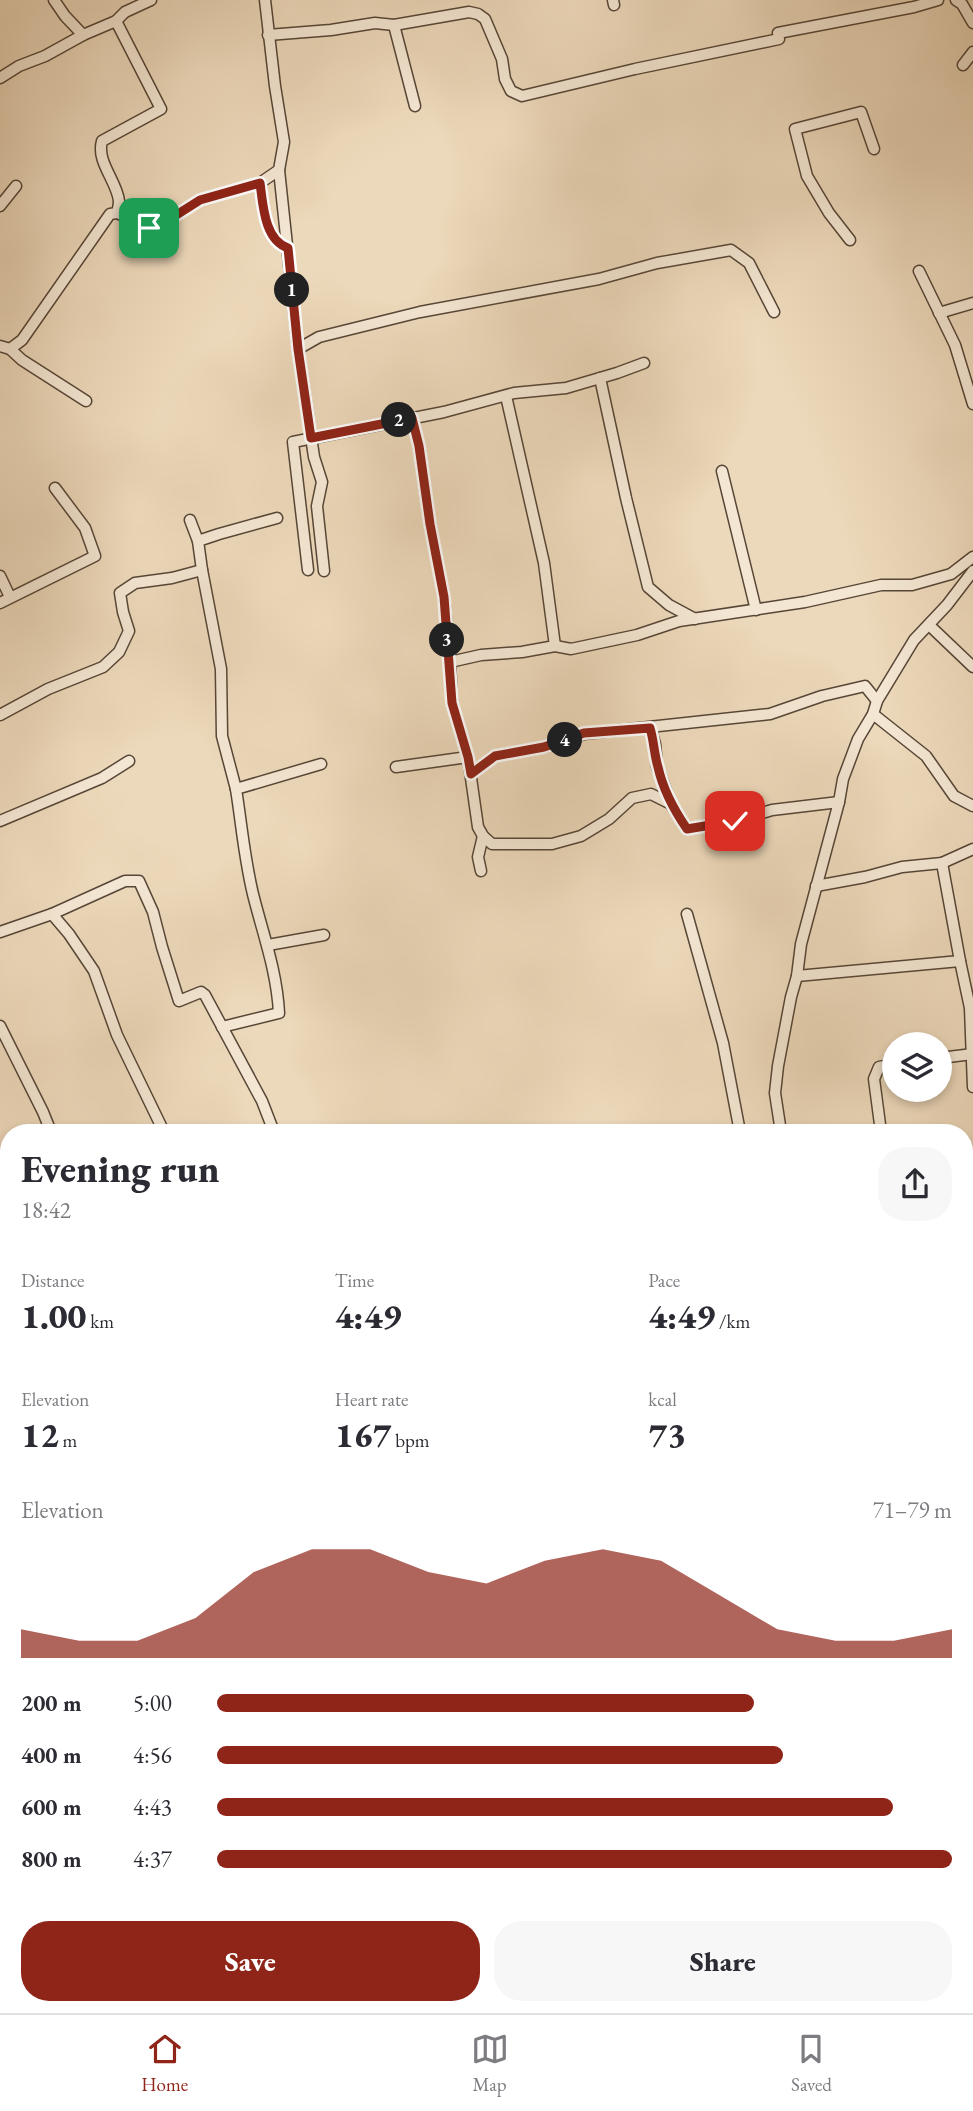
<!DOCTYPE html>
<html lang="en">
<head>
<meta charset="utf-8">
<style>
	:root { --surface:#fff; --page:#f7f7f7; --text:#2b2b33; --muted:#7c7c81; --line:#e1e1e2; --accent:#8f2418 }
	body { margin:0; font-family:"EB Garamond",serif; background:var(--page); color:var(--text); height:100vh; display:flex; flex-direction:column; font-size:26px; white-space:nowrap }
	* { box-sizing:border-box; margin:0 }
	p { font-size:23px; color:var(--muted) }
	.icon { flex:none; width:38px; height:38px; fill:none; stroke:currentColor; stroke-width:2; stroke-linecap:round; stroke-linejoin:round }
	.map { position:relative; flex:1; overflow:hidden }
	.drawer { position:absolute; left:0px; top:1124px; width:973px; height:891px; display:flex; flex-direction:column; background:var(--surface); border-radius:28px 28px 0 0; box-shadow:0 4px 10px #0003 }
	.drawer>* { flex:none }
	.tools { position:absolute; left:882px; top:1032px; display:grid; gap:14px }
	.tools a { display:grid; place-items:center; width:70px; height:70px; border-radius:50%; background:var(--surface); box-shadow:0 4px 10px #0003; font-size:35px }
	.pin { position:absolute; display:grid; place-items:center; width:60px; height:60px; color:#fff; margin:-30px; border-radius:14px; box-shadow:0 4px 10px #0006 }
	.km { position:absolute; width:35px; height:35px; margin:-18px; border-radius:50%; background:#222; color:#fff; font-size:19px; line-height:35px; text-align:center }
	.round { display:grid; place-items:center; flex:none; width:74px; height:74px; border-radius:28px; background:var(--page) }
	.headline { display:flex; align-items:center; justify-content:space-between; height:119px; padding:0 21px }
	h1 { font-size:38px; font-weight:800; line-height:52px }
	.figures { display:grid; grid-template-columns:repeat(3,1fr); gap:10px; height:119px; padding:7px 21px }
	.figures div { display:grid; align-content:center }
	.figures b { font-size:35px; font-weight:800 }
	.figures small { font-size:19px; font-weight:400 }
	.figures p { font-size:19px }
	.chart { height:196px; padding:14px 21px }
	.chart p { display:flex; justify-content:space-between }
	.chart svg { width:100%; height:126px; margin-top:7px; fill:var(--accent); opacity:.7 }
	.primary-button { display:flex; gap:14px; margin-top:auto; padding:14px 21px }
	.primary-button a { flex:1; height:80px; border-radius:28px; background:var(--accent); color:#fff; font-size:28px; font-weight:800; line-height:80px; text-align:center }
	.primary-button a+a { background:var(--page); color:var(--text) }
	ul { padding:0 21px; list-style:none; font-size:23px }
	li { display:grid; grid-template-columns:112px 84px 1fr; align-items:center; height:52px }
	li i { height:18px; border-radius:9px; background:var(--accent) }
	.menu { display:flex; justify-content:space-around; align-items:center; height:98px; border-top:2px solid var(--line); background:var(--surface); font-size:19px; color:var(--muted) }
	.menu a { display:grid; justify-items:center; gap:4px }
	.menu .on { color:var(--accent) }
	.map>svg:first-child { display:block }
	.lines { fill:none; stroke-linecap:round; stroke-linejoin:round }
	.minor-casing { stroke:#574637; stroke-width:13 }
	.minor { stroke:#f3e6d2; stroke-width:10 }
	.route-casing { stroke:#fff; stroke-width:14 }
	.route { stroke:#8f2418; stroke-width:9 }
</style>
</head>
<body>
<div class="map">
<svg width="973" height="2013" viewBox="0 0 973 2013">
	<rect width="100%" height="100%" fill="#ecd8ba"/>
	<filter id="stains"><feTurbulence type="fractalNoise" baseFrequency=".00286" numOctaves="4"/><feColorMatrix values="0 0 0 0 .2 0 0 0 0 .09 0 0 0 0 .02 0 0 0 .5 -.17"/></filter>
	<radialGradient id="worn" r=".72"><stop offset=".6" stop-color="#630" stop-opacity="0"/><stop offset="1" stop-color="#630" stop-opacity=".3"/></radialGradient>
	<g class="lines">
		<!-- minor casing -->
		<g class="minor-casing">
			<g id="minor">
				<path d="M54,0L65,16L83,35"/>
				<path d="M265,0L275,86L284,142L279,170L260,183C263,204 264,240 288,248"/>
				<path d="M613,0L614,5"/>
				<path d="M956,0L962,4L973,23"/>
				<path d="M394,25L415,106"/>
				<path d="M778,33L914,7L938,0"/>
				<path d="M268,35L331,30L375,23L394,25L469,12L478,14L485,19L502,59L505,79L511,91L522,96L635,69L779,39"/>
				<path d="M963,65L973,52"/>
				<path d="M0,78L19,66L45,56L83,35L116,21L125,12L151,0"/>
				<path d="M279,170L298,349L314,457L322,482L317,506L324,571"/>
				<path d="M0,206L16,186"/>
				<path d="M117,213L149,227L158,226L200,200L260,183"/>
				<path d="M850,240L829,213L807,176L795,129L861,112L874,149"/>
				<path d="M919,271L955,345L973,404"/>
				<path d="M939,313L973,303"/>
				<path d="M0,346L10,349L22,360L86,401"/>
				<path d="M10,349L22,340L110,214L117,213C118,209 119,205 119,201C117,181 96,162 102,141L161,109L116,21"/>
				<path d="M298,349L319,337L420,312L599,279L657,263L731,250L749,263L774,312"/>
				<path d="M600,378L626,498L648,587L669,605L695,619"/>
				<path d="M506,396L544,563L555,646"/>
				<path d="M412,418L419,446L430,524L444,597L450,662L452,703L468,757L478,827L483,836L492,844H552L581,836L609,819L632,798L651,794L671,804L687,829L735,821L772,810L839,802"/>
				<path d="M722,471L756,610"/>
				<path d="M190,520L198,541"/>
				<path d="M202,570L221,669L222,736L236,789"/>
				<path d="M308,570L293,442L444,412L514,393L566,388L617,373L644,363"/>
				<path d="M0,576L10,597"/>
				<path d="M0,603L95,556L85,528L55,488"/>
				<path d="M929,625L973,667"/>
				<path d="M450,662L481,655L522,652L555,646L571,649L637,635L679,621L805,602L881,585H912L951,574L973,557"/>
				<path d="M873,714L926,756L954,796L973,806"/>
				<path d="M0,715L48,689L103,667L119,652L129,631L123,612L120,593L135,583L172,578L202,570L198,541L219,534L277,518"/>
				<path d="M650,728L655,744L657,766L671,804"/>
				<path d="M396,767L468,757"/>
				<path d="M471,774L495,756L544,747L584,734L770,714L822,696L865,686L877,701"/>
				<path d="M0,821L102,778L129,761"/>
				<path d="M481,871L478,857L483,836"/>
				<path d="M816,886L865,877L902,867L942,863L973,849"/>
				<path d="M52,914L125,881H139L153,912L162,947L179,1001L201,992L205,995L262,1101L274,1132"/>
				<path d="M687,914L723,1043L740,1132"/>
				<path d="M0,932L52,914L69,934L94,971L117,1035L164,1132"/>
				<path d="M268,945L324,935"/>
				<path d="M960,961L970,1008L973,1087"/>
				<path d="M797,976L960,961L942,863"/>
				<path d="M0,1026L43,1112L51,1132"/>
				<path d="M222,1027L279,1013C277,974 265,940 255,902C245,866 242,827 236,789L321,764"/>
				<path d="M940,1058L973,1054"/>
				<path d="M781,1132L775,1093L778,1066L791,997L797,976L801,944L839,802L843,779L858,739L873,714L877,701L914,640L947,605L973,571"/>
				<path d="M881,1132L874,1079L879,1067L894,1064"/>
				<path d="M968,1241L973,1258"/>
				<path d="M0,1455L9,1453"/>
				<path d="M0,1558L9,1556"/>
				<path d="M964,1606L973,1605"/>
				<path d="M0,1698L9,1747"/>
				<path d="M0,1800L9,1797"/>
				<path d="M964,1833L973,1827"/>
				<path d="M0,1904L9,1901"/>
				<path d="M964,1969L973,1968"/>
				<path d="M342,2006L344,2013"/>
				<path d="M465,2006L466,2013"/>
				<path d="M603,2006L604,2013"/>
				<path d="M0,2009L12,2006"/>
				<path d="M511,2013L552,2006"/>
				<path d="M739,2013L741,2006"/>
			</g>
		</g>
		<!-- minor -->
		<use href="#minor" class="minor"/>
	</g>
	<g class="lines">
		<!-- route casing -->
		<g class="route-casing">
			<path id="route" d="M149,228L159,226L200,200L260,183C263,204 264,240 288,248L298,349L311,438L412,418L419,446L430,524L444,597L452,703L468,757L471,774L495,756L544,747L584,733L650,728C654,741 654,754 658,767C663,790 674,810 687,829L735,821"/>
		</g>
		<!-- route -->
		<use href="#route" class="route"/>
	</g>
	<rect width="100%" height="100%" filter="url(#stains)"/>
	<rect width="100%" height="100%" fill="url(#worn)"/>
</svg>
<div class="tools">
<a><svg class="icon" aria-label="layers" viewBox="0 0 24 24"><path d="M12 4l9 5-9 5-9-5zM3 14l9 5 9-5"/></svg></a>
</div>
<div class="pin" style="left:149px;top:228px;background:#1e9e55"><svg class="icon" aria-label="arrive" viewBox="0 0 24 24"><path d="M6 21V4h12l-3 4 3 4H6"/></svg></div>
<div class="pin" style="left:735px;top:821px;background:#d93025"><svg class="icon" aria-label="check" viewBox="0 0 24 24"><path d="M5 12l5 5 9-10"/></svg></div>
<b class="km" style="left:292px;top:290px">1</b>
<b class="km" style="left:399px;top:420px">2</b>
<b class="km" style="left:447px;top:640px">3</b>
<b class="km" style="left:565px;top:740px">4</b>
<section class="drawer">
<div class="headline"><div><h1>Evening run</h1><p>18:42</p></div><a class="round"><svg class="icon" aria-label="share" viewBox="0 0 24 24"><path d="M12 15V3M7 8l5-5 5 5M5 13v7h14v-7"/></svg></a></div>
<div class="figures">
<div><p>Distance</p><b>1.00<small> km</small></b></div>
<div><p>Time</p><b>4:49</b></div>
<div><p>Pace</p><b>4:49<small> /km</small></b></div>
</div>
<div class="figures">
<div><p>Elevation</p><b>12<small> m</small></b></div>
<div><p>Heart rate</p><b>167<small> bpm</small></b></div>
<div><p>kcal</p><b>73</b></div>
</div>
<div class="chart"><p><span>Elevation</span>71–79 m</p>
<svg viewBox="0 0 160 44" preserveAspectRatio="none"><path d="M0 44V34L10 38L20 38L30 30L40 14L50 6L60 6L70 14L80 18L90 10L100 6L110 10L120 22L130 34L140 38L150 38L160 34V44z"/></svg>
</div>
<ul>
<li><b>200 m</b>5:00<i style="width:73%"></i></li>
<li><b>400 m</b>4:56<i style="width:77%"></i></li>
<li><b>600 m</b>4:43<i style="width:92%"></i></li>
<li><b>800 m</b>4:37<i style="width:100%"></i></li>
</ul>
<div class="primary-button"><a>Save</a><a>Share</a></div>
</section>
</div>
<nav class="menu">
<a class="on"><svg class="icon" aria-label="home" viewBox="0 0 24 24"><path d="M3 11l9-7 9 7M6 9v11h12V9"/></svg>Home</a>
<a><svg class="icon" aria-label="map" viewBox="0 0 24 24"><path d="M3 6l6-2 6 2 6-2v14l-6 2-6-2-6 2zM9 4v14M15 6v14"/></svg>Map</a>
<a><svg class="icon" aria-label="saved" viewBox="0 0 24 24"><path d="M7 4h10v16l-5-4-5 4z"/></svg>Saved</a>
</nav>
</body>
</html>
